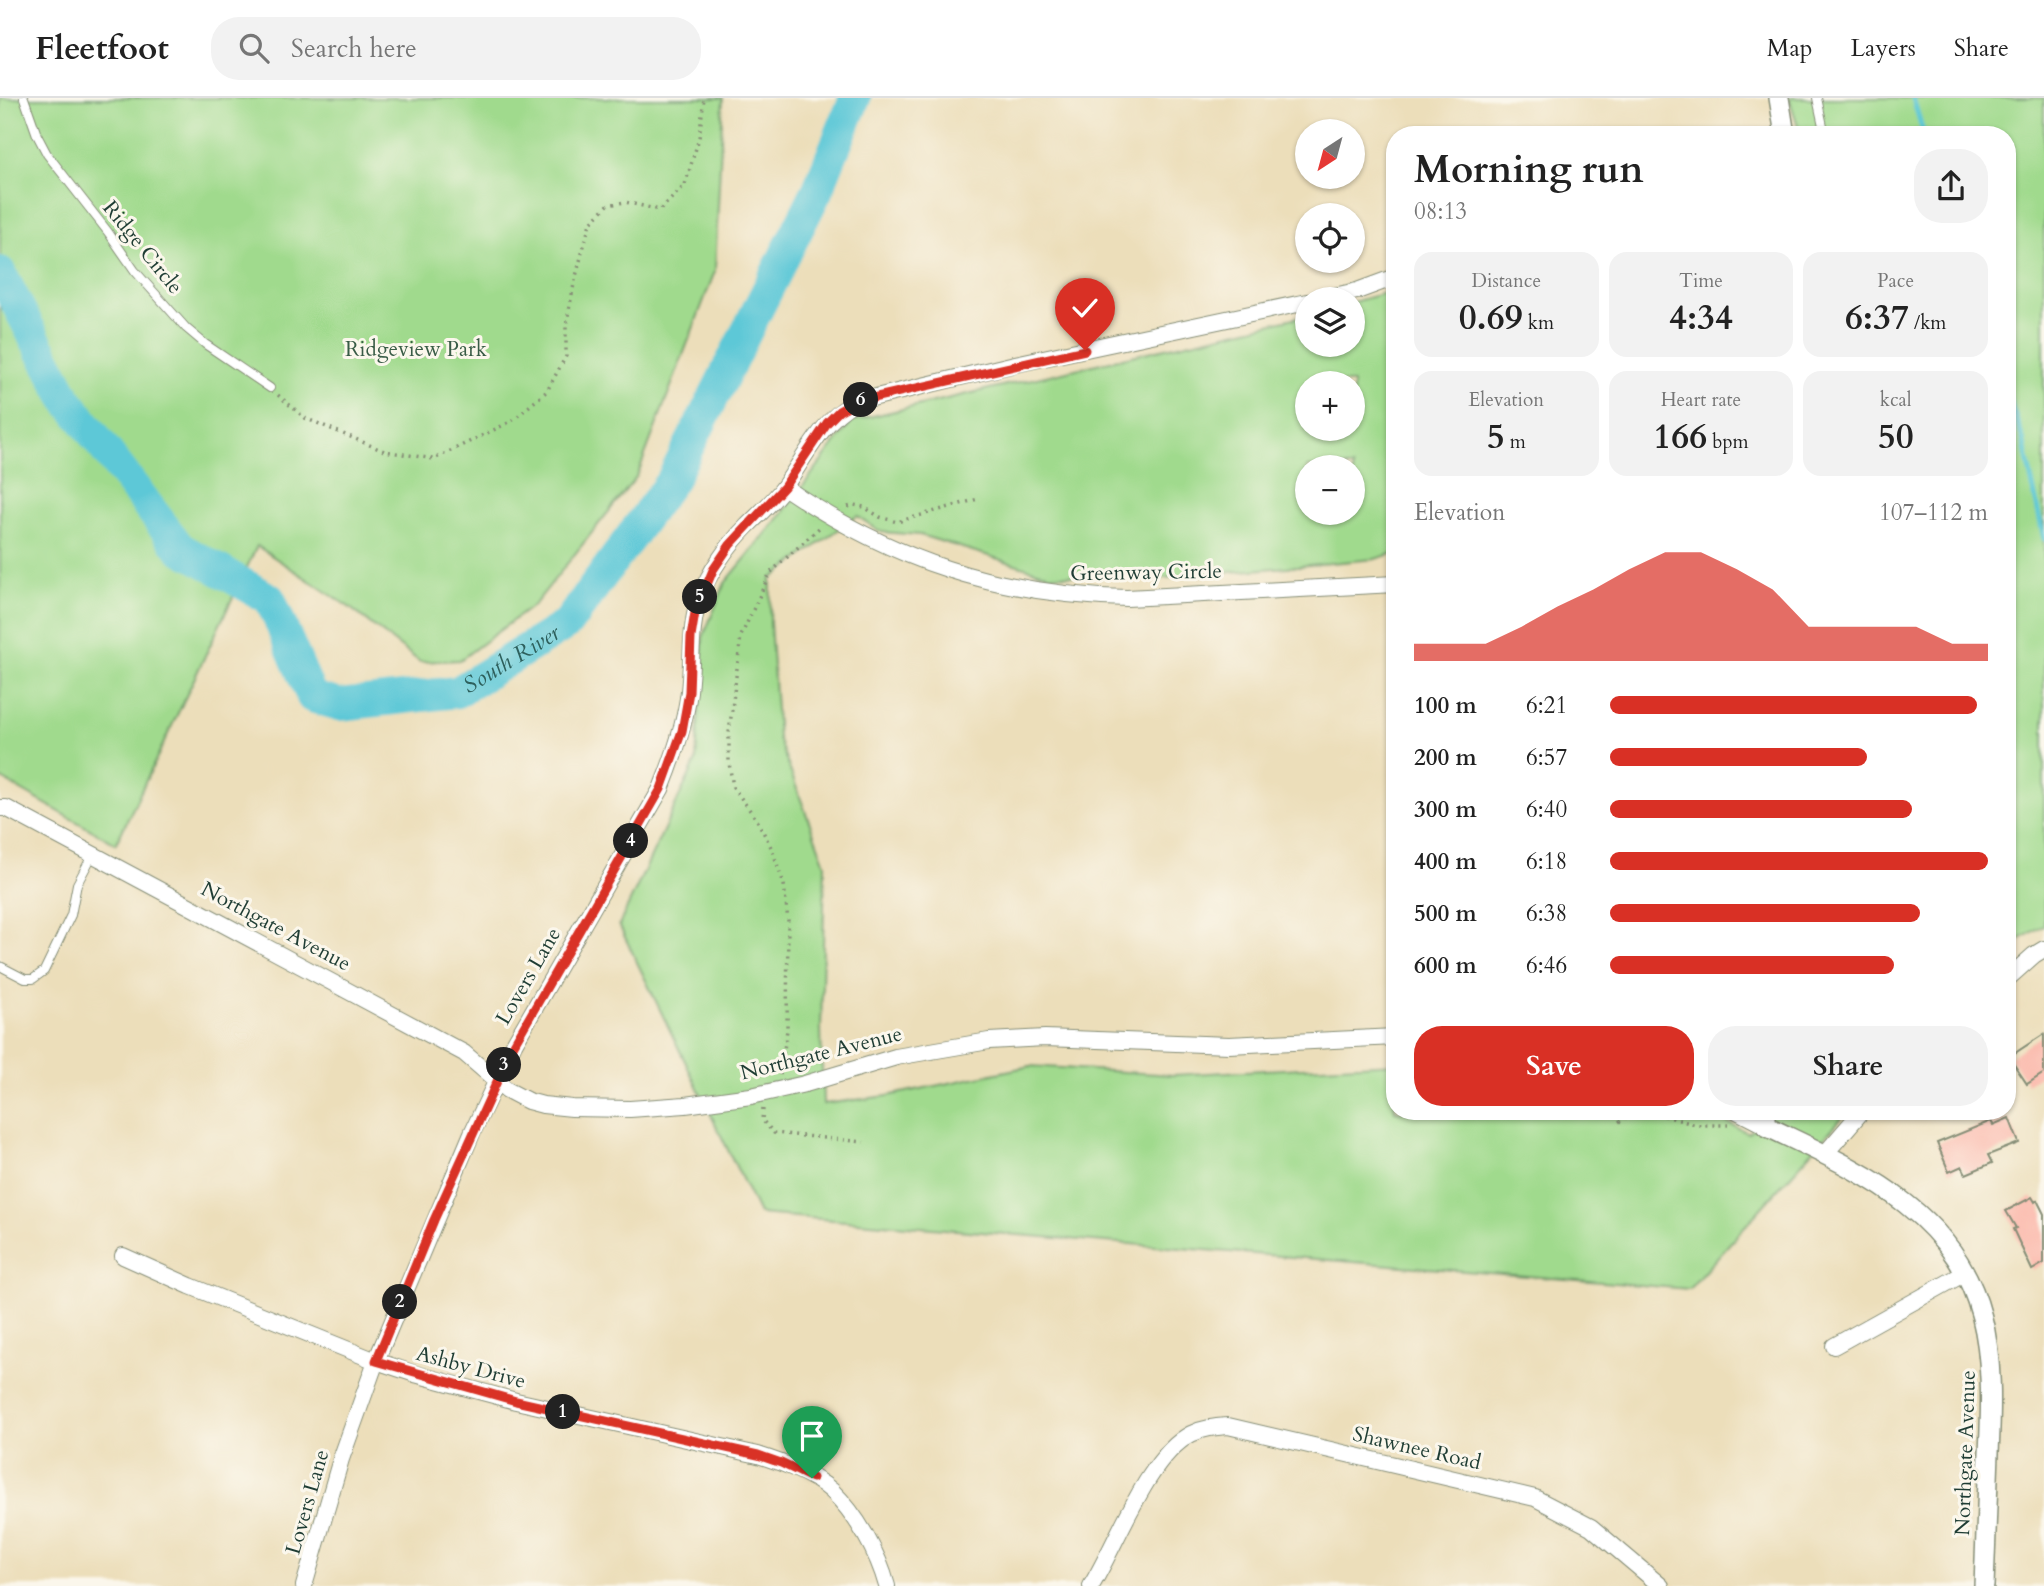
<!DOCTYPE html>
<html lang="en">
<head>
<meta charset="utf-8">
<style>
	:root { --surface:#fff; --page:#f2f2f2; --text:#222; --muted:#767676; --line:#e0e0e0; --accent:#d93025 }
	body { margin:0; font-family:Cardo,serif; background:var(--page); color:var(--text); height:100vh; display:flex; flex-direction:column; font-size:26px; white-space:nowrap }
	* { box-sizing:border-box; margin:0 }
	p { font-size:23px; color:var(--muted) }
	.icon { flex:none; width:38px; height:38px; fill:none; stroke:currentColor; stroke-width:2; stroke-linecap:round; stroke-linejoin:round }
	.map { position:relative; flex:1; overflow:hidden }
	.drawer { position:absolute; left:1386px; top:28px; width:630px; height:994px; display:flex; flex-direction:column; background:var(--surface); border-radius:28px; box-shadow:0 2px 5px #0004 }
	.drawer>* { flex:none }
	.needle { width:46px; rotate:216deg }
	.fabs { position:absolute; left:1295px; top:21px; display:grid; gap:14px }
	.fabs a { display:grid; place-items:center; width:70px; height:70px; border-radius:50%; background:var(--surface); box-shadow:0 2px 5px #0004; font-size:35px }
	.pin { position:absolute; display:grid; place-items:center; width:60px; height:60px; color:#fff; margin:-72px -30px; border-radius:50% 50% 50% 0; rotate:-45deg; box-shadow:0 0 7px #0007 }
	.pin .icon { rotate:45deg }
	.km { position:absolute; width:35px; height:35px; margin:-18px; border-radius:50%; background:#222; color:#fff; font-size:19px; line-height:35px; text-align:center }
	.round { display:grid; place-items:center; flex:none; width:74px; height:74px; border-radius:28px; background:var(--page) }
	.summary { display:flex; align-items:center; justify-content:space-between; height:119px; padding:0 28px }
	h1 { font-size:38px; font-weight:700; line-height:52px }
	.figures { display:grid; grid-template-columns:repeat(3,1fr); gap:10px; height:119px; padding:7px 28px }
	.figures div { display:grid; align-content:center; border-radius:18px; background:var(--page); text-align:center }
	.figures b { font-size:35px; font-weight:700 }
	.figures small { font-size:19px; font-weight:400 }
	.figures p { font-size:19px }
	.chart { height:196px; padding:14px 28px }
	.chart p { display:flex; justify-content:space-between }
	.chart svg { width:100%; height:126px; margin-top:7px; fill:var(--accent); opacity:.7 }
	.cta { display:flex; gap:14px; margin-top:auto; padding:14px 28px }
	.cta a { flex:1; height:80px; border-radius:28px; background:var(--accent); color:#fff; font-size:28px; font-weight:700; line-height:80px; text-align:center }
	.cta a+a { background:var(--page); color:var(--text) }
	ul { padding:0 28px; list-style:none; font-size:23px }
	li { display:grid; grid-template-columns:112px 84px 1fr; align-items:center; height:52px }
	li i { height:18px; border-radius:9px; background:var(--accent) }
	header { display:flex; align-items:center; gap:42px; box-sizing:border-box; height:98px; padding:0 35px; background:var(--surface); border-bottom:2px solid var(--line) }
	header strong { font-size:33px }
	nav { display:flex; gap:38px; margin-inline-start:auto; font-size:24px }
	.search { width:490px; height:63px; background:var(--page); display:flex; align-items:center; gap:18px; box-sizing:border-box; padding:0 24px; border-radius:28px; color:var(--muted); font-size:26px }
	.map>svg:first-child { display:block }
	.green { fill:#a0da8d; stroke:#608c60; stroke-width:2; fill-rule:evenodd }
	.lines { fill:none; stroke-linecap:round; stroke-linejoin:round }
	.stream { stroke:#5dc8d7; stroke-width:5 }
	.river { stroke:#5dc8d7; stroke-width:32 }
	.building { fill:#fbac9e }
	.service-casing { stroke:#868e77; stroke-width:10 }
	.minor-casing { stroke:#868e77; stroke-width:18 }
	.tertiary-casing { stroke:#868e77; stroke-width:22 }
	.path { stroke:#868e77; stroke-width:3.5; stroke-dasharray:2 5; stroke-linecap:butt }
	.service { stroke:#fff; stroke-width:8 }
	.minor { stroke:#fff; stroke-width:16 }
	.tertiary { stroke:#fff; stroke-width:19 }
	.route-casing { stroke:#fff; stroke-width:14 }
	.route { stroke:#d93025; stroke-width:9 }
	.labels { text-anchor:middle; stroke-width:6; stroke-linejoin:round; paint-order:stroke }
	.street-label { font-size:21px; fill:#1f3d34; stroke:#fbf7ec }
	.park-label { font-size:21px; fill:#395c46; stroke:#fbf7ec }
	.water-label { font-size:23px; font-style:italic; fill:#2e605d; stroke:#fbf7ec }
</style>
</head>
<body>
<header>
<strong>Fleetfoot</strong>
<div class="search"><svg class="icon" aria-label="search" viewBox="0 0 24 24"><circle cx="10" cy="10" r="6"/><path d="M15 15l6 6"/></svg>Search here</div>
<nav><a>Map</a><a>Layers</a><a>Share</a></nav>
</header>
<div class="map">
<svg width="2044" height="1488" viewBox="0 0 2044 1488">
	<rect width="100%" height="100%" fill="#fbf7ec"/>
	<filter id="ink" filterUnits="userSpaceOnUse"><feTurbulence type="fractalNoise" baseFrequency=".0143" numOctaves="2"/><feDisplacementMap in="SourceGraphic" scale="14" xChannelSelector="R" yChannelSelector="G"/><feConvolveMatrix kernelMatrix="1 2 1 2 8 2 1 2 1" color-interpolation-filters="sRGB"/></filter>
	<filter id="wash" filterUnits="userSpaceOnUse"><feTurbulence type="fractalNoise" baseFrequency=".00686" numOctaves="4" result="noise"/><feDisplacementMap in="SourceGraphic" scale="28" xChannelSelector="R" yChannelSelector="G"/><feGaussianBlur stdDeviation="1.57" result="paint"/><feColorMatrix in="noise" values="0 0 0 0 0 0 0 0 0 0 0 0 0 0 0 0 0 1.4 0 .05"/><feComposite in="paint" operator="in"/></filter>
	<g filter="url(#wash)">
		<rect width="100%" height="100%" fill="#ecdeba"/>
		<!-- green -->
		<g class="green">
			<path d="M0,0H723L715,173L637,378L535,506L460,562L420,564L349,509L257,448L116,746L0,680Z"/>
			<path d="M1789,0H2044V827L2007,849V37H1801Z"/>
			<path d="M1395,192V455L1375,461L1165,480L1051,477L920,437L881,434L857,418L771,481L770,525L778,640L825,766L821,930L823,1006L887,998L1030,968L1173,977L1395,965V1013H1705L1748,1035L1772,1013H1848L1689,1191L759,1116L619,827L696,663L703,539L725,485L778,421L852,323L1307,217V247H1353V204ZM1307,285H1353V331H1307ZM1307,369H1353V415H1307Z"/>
		</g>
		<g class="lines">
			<!-- stream -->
			<g class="stream">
				<path d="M1913,0L1924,37"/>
				<path d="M2007,295L2023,341L2044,441"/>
			</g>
			<!-- river -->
			<path class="river" id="s1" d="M0,174L66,300L180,450L270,501L312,599L340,607L457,594L567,526L672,382L818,91L855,0"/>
		</g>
		<g id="blocks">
			<!-- building -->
			<g class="building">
				<path d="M2044,936V975L2027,986L2009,959Z"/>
				<path d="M2009,1020L2019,1045L1988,1057L1992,1065L1966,1076L1962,1068L1949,1074L1937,1045L1991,1023L1993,1027Z"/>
				<path d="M2032,1099L2035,1104L2037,1102L2044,1116V1165L2032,1172L2013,1131L2016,1130L2006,1113Z"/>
			</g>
		</g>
	</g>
	<g filter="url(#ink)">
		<use href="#blocks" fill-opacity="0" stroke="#868e77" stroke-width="2"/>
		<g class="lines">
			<!-- service casing -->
			<g class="service-casing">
				<g id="service">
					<path d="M24,0L37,37L47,56L108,134L135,173L186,230L205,246L270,290"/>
					<path d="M1817,0L1825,37"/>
					<path d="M0,868L25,881H33L44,873L71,817L77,786L93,756"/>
				</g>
			</g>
			<!-- minor casing -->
			<g class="minor-casing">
				<g id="minor">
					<path d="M1320,201L1357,193L1395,179"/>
					<path d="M784,389C892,462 996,497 1127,500L1395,486"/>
					<path d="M0,710H6L464,955L507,992L528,1003L543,1007L572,1010L630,1011L685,1007L751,998L805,986L896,959L989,943L1045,940L1229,947L1395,939"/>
					<path d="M2007,881L2034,857L2044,851"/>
					<path d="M1737,1013L1766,1028"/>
					<path d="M1824,1057L1862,1013"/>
					<path d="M123,1158L190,1188L376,1263L415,1276L516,1303L758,1357C783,1365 812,1375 832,1393C857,1417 878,1455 887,1488"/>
					<path d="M1834,1248L1965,1175"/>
					<path d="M304,1488L341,1361L376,1263L472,1035L514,946L661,691C674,659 685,627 689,593C693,561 689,529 700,498C710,473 728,447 747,428C760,415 773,404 784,389C806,358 821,323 855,304L1015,266L1307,204"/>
					<path d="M1091,1488C1117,1446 1147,1359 1191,1336C1203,1330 1215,1329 1228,1328L1535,1400L1591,1429L1661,1488"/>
				</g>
			</g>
			<!-- tertiary casing -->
			<g class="tertiary-casing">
				<g id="tertiary">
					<path d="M1779,0L1785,37"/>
					<path d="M1766,1013V1028C1813,1051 1865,1073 1906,1106C1992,1174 1994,1254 1989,1355C1987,1399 1986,1444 1984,1488"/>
				</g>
			</g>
			<!-- path -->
			<g class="path">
				<path d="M278,297L305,320L384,353L434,361L512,323L547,293L566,258V228L574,186L590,125L608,107L625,104L660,112L685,87L699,40L704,0"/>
				<path d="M848,409L854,407L864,409L880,419L897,424L978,401"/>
				<path d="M780,977L787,932L788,823L784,786L772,751L757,722L733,689L729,665V635L741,538L770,475L820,429"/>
				<path d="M763,1011L762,1022L774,1035L864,1044"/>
				<path d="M1619,1024L1634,1014L1662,1017L1696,1027H1728"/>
			</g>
			<!-- service -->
			<use href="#service" class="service"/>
			<!-- minor -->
			<use href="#minor" class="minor"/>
			<!-- tertiary -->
			<use href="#tertiary" class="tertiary"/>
		</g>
	</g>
	<g class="lines" filter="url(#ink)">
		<!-- route casing -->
		<g class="route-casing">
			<path id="route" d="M812,1380L781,1365L758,1357L516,1303L376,1263L434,1122L514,946L661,691L682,633L689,594L691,539L695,515L713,472L730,447L784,389L827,325L839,313L855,304L1085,252"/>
		</g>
		<!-- route -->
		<use href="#route" class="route"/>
	</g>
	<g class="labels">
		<!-- street labels -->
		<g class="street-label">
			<text transform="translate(143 149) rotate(51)" y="7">Ridge Circle</text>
			<text transform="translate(1146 474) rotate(-1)" y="7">Greenway Circle</text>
			<text transform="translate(276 828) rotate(28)" y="7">Northgate Avenue</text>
			<text transform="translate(528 878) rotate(-60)" y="7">Lovers Lane</text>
			<text transform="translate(821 955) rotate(-14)" y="7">Northgate Avenue</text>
			<text transform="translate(471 1269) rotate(15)" y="7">Ashby Drive</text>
			<text transform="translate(1417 1350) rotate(13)" y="7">Shawnee Road</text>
			<text transform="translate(1965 1355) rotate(-88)" y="7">Northgate Avenue</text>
			<text transform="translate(307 1404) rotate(-74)" y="7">Lovers Lane</text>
		</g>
		<!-- park labels -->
		<g class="park-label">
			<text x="416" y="258">Ridgeview Park</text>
		</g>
		<!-- water labels -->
		<g class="water-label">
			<text dy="8" stroke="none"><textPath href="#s1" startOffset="751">South River</textPath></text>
		</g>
	</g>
</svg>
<div class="fabs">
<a><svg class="needle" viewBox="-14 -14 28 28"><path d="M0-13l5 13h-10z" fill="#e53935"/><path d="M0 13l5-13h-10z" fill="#767676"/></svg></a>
<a><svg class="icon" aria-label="locate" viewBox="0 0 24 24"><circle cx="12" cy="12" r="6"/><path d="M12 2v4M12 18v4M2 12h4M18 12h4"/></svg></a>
<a><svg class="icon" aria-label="layers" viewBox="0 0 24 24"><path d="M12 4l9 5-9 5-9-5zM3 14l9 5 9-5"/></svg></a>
<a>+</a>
<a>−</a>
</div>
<div class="pin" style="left:812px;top:1380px;background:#1e9e55"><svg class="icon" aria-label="arrive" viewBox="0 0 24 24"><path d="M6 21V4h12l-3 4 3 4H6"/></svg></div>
<div class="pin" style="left:1085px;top:252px;background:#d93025"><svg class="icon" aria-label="check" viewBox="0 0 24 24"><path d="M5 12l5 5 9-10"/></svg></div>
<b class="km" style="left:563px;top:1314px">1</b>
<b class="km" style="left:400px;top:1204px">2</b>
<b class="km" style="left:504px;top:967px">3</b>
<b class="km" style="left:631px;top:743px">4</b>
<b class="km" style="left:700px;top:499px">5</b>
<b class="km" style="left:861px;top:302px">6</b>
<section class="drawer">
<div class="summary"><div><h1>Morning run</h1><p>08:13</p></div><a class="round"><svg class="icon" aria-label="share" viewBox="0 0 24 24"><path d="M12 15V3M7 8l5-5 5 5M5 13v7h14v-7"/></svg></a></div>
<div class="figures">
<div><p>Distance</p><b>0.69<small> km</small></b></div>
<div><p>Time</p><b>4:34</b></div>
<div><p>Pace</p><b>6:37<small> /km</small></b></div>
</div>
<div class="figures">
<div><p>Elevation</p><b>5<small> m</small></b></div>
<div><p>Heart rate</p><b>166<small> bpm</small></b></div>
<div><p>kcal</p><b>50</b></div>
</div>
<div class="chart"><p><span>Elevation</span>107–112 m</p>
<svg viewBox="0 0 160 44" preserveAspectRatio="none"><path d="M0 44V38L10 38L20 38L30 32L40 25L50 19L60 12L70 6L80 6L90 12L100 19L110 32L120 32L130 32L140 32L150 38L160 38V44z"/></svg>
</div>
<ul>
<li><b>100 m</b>6:21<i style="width:97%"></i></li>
<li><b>200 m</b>6:57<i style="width:68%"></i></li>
<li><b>300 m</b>6:40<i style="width:80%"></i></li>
<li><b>400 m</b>6:18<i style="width:100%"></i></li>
<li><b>500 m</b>6:38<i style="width:82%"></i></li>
<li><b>600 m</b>6:46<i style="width:75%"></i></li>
</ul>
<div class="cta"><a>Save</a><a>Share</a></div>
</section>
</div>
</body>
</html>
